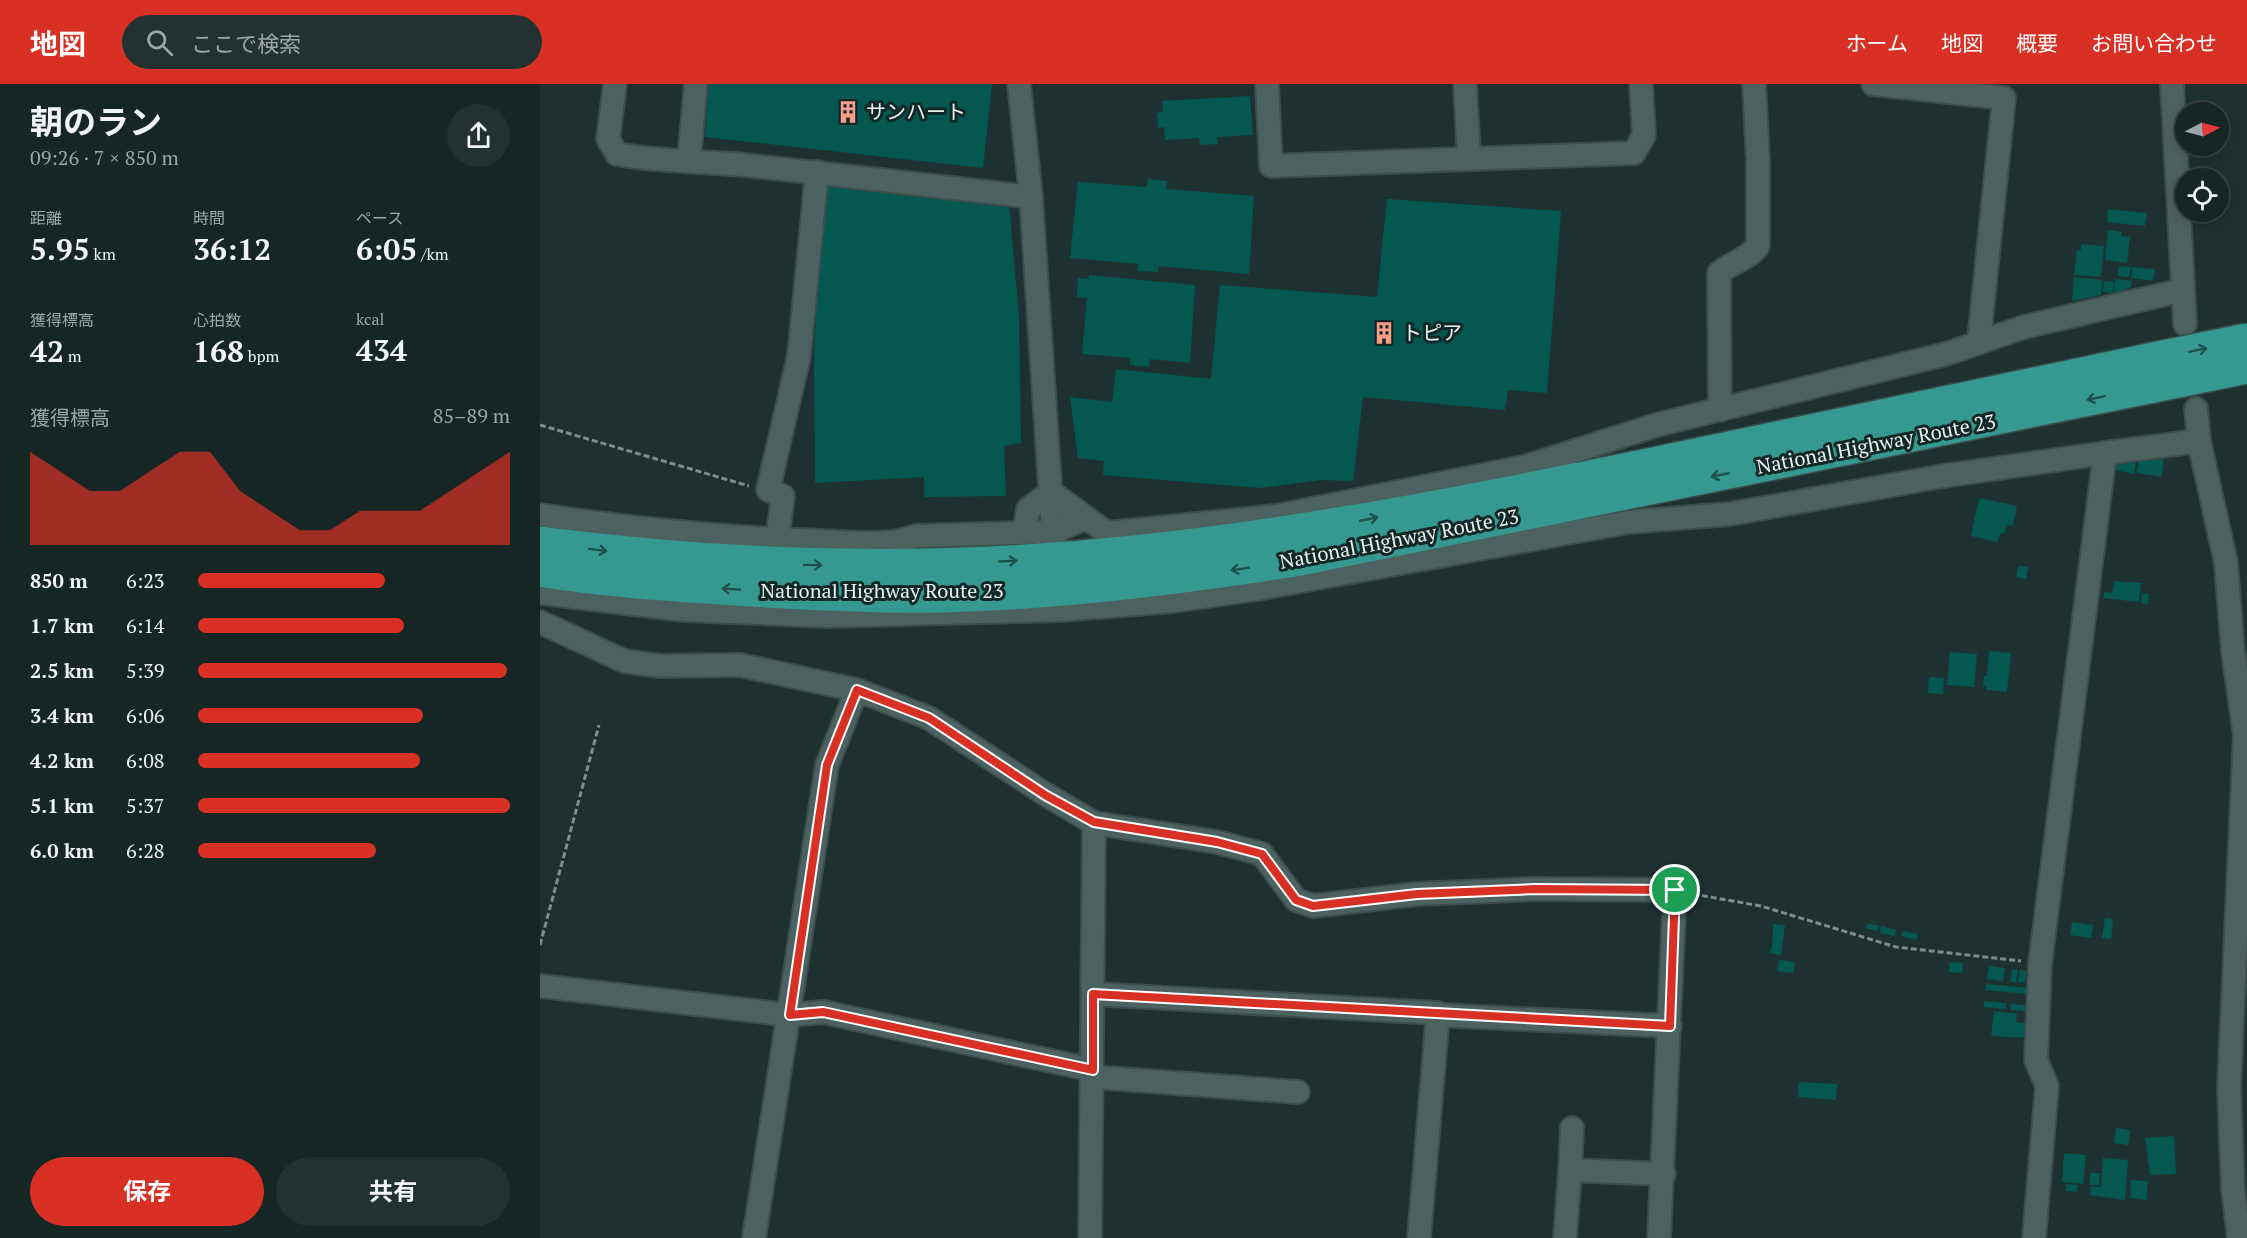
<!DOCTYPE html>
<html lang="ja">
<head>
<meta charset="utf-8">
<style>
	:root { --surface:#162624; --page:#233231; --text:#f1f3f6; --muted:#9ea5a6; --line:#354341; --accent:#d93025 }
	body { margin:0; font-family:"PT Serif","Noto Sans JP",serif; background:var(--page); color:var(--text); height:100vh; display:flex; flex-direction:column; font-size:22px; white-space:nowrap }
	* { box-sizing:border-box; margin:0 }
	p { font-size:20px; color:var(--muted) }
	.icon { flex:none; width:33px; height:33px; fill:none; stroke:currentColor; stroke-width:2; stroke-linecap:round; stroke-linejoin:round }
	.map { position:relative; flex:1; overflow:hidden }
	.details { display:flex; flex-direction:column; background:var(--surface); width:540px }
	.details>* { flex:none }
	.needle { width:39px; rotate:84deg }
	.tools { position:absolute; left:1635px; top:18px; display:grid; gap:12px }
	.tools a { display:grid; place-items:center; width:54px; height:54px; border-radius:50%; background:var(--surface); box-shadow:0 3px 15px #0003,0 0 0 2px var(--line); font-size:30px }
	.pin { position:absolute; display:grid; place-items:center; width:51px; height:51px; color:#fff; margin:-26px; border:3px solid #fff; border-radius:50%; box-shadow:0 2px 6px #0007 }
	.round { display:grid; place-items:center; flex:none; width:63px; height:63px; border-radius:32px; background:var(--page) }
	.head { display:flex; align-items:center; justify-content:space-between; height:102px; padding:0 30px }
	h1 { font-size:33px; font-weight:700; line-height:45px }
	.metrics { display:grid; grid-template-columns:repeat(3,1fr); gap:9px; height:102px; padding:6px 30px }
	.metrics div { display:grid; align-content:center }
	.metrics b { font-size:30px; font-weight:700 }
	.metrics small { font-size:16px; font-weight:400 }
	.metrics p { font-size:16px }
	.chart { height:168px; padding:12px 30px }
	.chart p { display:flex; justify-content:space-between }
	.chart svg { width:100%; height:108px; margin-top:6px; fill:var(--accent); opacity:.7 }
	.cta { display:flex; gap:12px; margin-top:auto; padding:12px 30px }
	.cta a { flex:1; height:69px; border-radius:36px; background:var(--accent); color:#fff; font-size:24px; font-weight:700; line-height:69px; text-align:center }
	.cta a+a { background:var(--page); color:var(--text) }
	ul { padding:0 30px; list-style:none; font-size:20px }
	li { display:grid; grid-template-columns:96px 72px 1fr; align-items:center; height:45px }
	li i { height:15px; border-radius:8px; background:var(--accent) }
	header { display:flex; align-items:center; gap:36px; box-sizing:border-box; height:84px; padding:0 30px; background:var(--accent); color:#fff }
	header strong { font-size:28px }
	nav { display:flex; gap:33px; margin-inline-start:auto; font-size:21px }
	.search { width:420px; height:54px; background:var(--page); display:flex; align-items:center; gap:15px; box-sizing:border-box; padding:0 21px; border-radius:33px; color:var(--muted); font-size:22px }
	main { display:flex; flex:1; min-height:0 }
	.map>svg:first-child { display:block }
	.building { fill:#055751 }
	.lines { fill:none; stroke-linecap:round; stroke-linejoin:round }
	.minor-casing { stroke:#3b4e4c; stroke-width:26 }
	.highway-casing { stroke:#3b4e4c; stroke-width:36 }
	.path { stroke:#7d8e8c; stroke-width:3; stroke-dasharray:6 3; stroke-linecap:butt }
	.minor { stroke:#4c6260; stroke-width:22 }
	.highway { stroke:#359991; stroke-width:33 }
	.highway-bridge-casing { stroke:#3b4e4c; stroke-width:36; stroke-linecap:butt }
	.highway-bridge { stroke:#359991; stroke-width:33 }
	.oneway { stroke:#1f504b }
	.route-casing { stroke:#fff; stroke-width:12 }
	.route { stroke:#d93025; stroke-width:8 }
	.labels { text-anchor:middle; stroke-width:6; stroke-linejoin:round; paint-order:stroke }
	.poi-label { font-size:20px; fill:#e5f2f1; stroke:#132826; text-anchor:start }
	.street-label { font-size:20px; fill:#e5f2f1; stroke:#132826 }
</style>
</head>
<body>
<header>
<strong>地図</strong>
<div class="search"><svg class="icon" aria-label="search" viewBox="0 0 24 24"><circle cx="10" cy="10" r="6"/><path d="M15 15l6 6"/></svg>ここで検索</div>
<nav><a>ホーム</a><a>地図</a><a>概要</a><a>お問い合わせ</a></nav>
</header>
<main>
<section class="details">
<div class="head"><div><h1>朝のラン</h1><p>09:26 · 7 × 850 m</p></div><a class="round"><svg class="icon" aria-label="share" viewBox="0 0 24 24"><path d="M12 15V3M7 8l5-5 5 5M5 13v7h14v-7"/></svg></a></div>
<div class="metrics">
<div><p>距離</p><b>5.95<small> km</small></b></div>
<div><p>時間</p><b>36:12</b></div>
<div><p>ペース</p><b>6:05<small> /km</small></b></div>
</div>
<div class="metrics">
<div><p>獲得標高</p><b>42<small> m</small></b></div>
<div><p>心拍数</p><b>168<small> bpm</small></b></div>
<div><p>kcal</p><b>434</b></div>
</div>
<div class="chart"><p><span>獲得標高</span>85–89 m</p>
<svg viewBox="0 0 160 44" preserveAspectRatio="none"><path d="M0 44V6L10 14L20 22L30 22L40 14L50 6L60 6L70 22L80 30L90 38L100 38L110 30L120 30L130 30L140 22L150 14L160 6V44z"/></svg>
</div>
<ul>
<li><b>850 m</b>6:23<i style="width:60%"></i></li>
<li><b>1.7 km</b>6:14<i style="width:66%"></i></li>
<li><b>2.5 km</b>5:39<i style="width:99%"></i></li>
<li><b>3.4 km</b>6:06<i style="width:72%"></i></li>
<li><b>4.2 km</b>6:08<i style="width:71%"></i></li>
<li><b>5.1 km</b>5:37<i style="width:100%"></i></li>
<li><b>6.0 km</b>6:28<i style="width:57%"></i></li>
</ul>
<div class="cta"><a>保存</a><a>共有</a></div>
</section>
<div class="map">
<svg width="1707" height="1154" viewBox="0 0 1707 1154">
	<rect width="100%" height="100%" fill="#1d3230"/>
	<!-- building -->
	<g class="building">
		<path d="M169,0H452L443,84L165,53Z"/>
		<path d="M710,12L713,51L677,53L678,60L660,61L659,54L625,56L624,43L618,44L617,29L623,28L622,17Z"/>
		<path d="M608,95L627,97L626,105L714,112L709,190L619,182L618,188L598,187V180L530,174L538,98L607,103Z"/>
		<path d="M284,98L469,120L479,234L481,359L464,362L466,412L384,413V393L275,399L274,266Z"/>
		<path d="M847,115L1021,127L1007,309L968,306L965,326L823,313L813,397L781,396L720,404L563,391L564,377L538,374L530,313L572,318L576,285L671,295L680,201L837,213Z"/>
		<path d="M1568,125L1607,129L1605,142L1567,138Z"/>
		<path d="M1568,146L1581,148V152L1590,153L1587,179L1565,176Z"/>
		<path d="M1541,160L1564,162L1561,193L1534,191L1537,166H1541Z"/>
		<path d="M1579,182L1591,183L1589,193L1578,192Z"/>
		<path d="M1592,183L1615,185L1613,197L1591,194Z"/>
		<path d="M549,191L655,201L650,279L610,275L609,283L590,281V274L542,270L547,214L537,213L538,194L549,195Z"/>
		<path d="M1534,193L1562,196L1561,211L1532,217Z"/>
		<path d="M1575,195L1592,197L1591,203L1574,210Z"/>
		<path d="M1564,197L1574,198L1573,209L1563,208Z"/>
		<path d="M1624,375L1621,393L1597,389L1599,377Z"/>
		<path d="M1596,377L1594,390L1576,386L1577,381Z"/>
		<path d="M1439,414L1477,422L1473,442L1467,441L1465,450L1460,449L1458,458L1431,452Z"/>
		<path d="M1478,482L1488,483L1486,495L1476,493Z"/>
		<path d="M1574,497L1601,499L1599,518L1563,514L1564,508L1572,509Z"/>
		<path d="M1602,509L1609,510L1608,520L1601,519Z"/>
		<path d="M1449,567L1471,569L1467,608L1446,606V602H1443L1444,592H1447Z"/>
		<path d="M1410,568L1437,570L1434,603L1407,601Z"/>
		<path d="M1389,593L1404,594L1403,610L1388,609Z"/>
		<path d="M1565,834L1573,835L1571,855L1562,854Z"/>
		<path d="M1532,838L1553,841L1551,854L1530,851Z"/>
		<path d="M1327,839L1339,842L1338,847L1325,844Z"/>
		<path d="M1233,840L1245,841L1241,871L1229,869L1232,863Z"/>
		<path d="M1341,842L1356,846L1355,852L1340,849Z"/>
		<path d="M1363,847L1378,850L1376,856L1361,852Z"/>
		<path d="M1239,876L1255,878L1253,889L1237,887Z"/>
		<path d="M1410,878L1423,879L1422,889L1409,888Z"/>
		<path d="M1449,882L1465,884L1463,897L1447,895Z"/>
		<path d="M1472,885L1478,886L1476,899L1470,898Z"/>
		<path d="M1480,886L1486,887L1485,899L1478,898Z"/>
		<path d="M1446,900L1489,904L1488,910L1445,906Z"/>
		<path d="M1444,917L1466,919V925L1444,923Z"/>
		<path d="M1471,920L1488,921L1487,927L1470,926Z"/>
		<path d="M1454,927L1477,930L1476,938L1491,940L1489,954L1451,952Z"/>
		<path d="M1259,998L1297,1000L1296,1016L1258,1013Z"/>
		<path d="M1576,1044L1590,1046L1588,1061L1574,1059Z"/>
		<path d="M1634,1052L1636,1090L1610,1091L1605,1054Z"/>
		<path d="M1524,1069L1546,1071L1543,1100L1522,1098Z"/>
		<path d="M1563,1074L1588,1076L1585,1116L1550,1111L1551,1102L1561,1103Z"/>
		<path d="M1550,1089H1560L1559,1101H1550Z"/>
		<path d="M1591,1096L1608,1097L1606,1116L1590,1114Z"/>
		<path d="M1526,1100L1538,1101L1537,1108L1526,1107Z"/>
	</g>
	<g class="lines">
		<!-- minor casing -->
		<g class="minor-casing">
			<g id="minor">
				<path d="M75,0L68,55L77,70C119,78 162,77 204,81C300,91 395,102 491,113"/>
				<path d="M479,0L491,113L514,462"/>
				<path d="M727,0L731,82L1094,69L1104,51L1101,0"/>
				<path d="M925,0L929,75"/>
				<path d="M1333,0L1464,14L1439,256"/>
				<path d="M1632,0L1645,240"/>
				<path d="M149,75L156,0"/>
				<path d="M1656,325L1659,357L1686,479L1693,567L1705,651L1689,1005L1693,1105L1699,1154"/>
				<path d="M1180,326L1179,189C1192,178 1207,176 1218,162V76L1214,0"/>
				<path d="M511,408L567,449L736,432L984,383L1120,340L1406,270L1484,243L1643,206"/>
				<path d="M0,431C93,445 188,454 282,457C312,458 348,463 376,452L513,448L546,434"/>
				<path d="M484,449L488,425L511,408"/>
				<path d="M237,456L243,412L228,406L259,272L277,88"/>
				<path d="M0,509L144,526L290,532L520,526L633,517L717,505L1088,438L1190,430L1403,392L1565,369"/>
				<path d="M0,538L84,577L120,582L200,581L317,606L389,634L505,710L554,739L677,758L722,770L756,816L773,822L877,810L995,805L1135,806L1119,1154"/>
				<path d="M0,902L250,931L283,928L553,986"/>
				<path d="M553,910L898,929L879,1154"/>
				<path d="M898,931L1130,942"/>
				<path d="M553,993L758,1008"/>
				<path d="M1032,1044L1030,1086L1124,1090"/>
				<path d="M214,1154L287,681L317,606"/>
				<path d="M550,1154L554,739"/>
				<path d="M1025,1154L1030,1086"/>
				<path d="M1494,1154L1507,1002L1496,976L1500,880L1565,369L1659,357"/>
			</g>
		</g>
		<!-- highway casing -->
		<g class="highway-casing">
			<g id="highway">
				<path d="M0,459C171,481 343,488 515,475C714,460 909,422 1104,382C1273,347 1441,311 1609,276"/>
				<path d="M0,486C60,496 120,500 181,504C254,509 329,513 403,512C521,509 638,494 755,476L1613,302"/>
			</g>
		</g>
		<!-- path -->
		<g class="path">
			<path d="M0,341L209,402"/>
			<path d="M1153,810L1221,822L1356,863L1481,877"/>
			<path d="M0,861L59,641"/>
		</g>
		<!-- minor -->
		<use href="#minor" class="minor"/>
		<!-- highway -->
		<use href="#highway" class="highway"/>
		<!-- highway-bridge casing -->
		<g class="highway-bridge-casing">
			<g id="highway-bridge">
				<path d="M1609,276L1707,256"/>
				<path d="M1613,302L1707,283"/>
			</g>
		</g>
		<!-- highway-bridge -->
		<use href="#highway-bridge" class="highway-bridge"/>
	</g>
	<!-- one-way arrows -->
	<defs><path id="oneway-shaft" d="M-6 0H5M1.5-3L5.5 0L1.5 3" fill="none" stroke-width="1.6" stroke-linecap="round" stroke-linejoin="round" transform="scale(1.5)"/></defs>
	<g class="oneway">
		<use href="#oneway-shaft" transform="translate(1658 266) rotate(-12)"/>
		<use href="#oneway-shaft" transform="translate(1556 314) rotate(168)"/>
		<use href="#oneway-shaft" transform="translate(1180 391) rotate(169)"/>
		<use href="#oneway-shaft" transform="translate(829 435) rotate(-11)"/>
		<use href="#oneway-shaft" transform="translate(58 466) rotate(7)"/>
		<use href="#oneway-shaft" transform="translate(468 477) rotate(-3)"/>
		<use href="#oneway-shaft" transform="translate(273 481) rotate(1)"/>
		<use href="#oneway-shaft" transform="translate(700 485) rotate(171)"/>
		<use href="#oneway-shaft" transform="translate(191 505) rotate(-176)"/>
	</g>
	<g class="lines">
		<!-- route casing -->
		<g class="route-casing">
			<path id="route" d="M317,606L389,634L505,711L554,738L677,758L722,770L756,816L773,822L877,810L995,805L1135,806L1130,942L553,910V986L283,928L250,931L287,681Z"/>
		</g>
		<!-- route -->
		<use href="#route" class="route"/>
	</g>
	<!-- icons -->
	<defs>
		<g id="building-bare" transform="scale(1.8)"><path d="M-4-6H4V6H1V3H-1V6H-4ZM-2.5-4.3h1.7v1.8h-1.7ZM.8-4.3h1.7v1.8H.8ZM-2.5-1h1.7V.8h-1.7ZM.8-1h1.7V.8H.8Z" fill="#f49e8a" stroke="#132826" stroke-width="2.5" paint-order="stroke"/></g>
	</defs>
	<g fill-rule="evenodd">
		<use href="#building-bare" x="308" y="28"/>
		<use href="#building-bare" x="844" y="249"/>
	</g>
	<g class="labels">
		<!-- poi labels -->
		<g class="poi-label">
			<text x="326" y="35">サンハート</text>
			<text x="862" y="256">トピア</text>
		</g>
		<!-- street labels -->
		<g class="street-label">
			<text transform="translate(1336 360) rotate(-11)" y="7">National Highway Route 23</text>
			<text transform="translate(859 455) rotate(-11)" y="7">National Highway Route 23</text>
			<text x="342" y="514">National Highway Route 23</text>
		</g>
	</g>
</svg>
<div class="tools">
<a><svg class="needle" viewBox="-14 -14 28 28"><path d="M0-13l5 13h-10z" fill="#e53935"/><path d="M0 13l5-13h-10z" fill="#9ea5a6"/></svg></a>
<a><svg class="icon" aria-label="locate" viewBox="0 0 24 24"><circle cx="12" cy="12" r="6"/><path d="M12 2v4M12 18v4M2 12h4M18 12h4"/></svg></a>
</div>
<div class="pin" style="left:1135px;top:806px;background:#1e9e55"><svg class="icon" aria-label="arrive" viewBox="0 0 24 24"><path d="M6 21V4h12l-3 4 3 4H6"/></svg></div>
</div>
</main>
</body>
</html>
